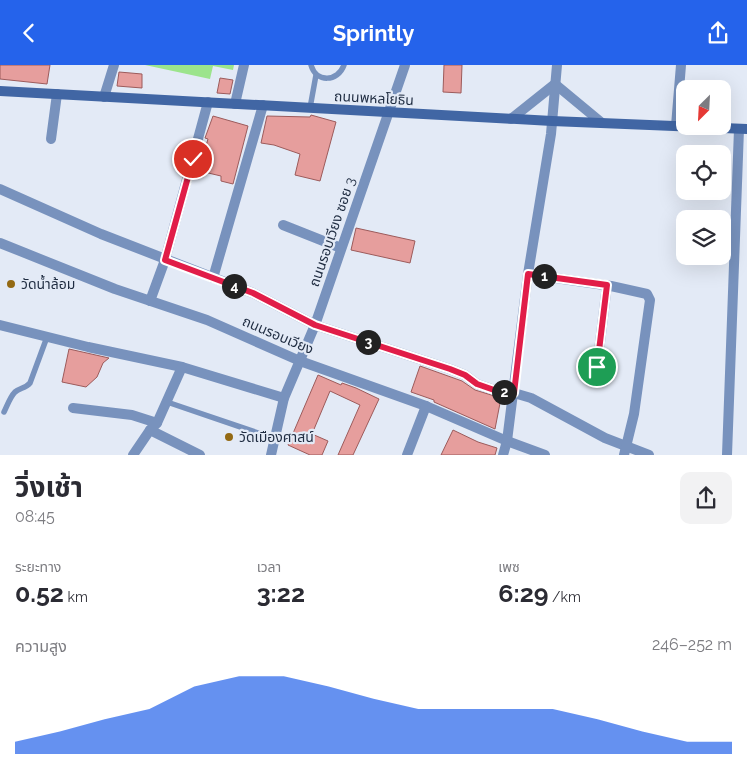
<!DOCTYPE html>
<html lang="th">
<head>
<meta charset="utf-8">
<style>
	:root { --surface:#fff; --page:#f2f2f3; --text:#2b2b33; --muted:#7c7c81; --accent:#2563eb }
	body { margin:0; font-family:Raleway,"Noto Sans Thai",sans-serif; background:var(--page); color:var(--text); height:100vh; display:flex; flex-direction:column; font-size:19px; white-space:nowrap }
	* { box-sizing:border-box; margin:0 }
	p { font-size:16px; color:var(--muted) }
	.icon { flex:none; width:28px; height:28px; fill:none; stroke:currentColor; stroke-width:2; stroke-linecap:round; stroke-linejoin:round }
	.map { position:relative; height:390px; overflow:hidden }
	.drawer { display:flex; flex-direction:column; background:var(--surface); flex:1 }
	.drawer>* { flex:none }
	.needle { width:32px; rotate:204deg }
	.controls { position:absolute; left:676px; top:15px; display:grid; gap:10px }
	.controls a { display:grid; place-items:center; width:55px; height:55px; border-radius:10px; background:var(--surface); box-shadow:0 5px 20px #0002; font-size:25px }
	.pin { position:absolute; display:grid; place-items:center; width:42px; height:42px; color:#fff; margin:-21px; border:2px solid #fff; border-radius:50%; box-shadow:0 1px 5px #0007 }
	.km { position:absolute; width:25px; height:25px; margin:-12px; border-radius:50%; background:#222; color:#fff; font-size:14px; line-height:25px; text-align:center }
	.round { display:grid; place-items:center; flex:none; width:52px; height:52px; border-radius:10px; background:var(--page) }
	.summary { display:flex; align-items:center; justify-content:space-between; height:85px; padding:0 15px }
	h1 { font-size:28px; font-weight:700; line-height:38px }
	.metrics { display:grid; grid-template-columns:repeat(3,1fr); gap:8px; height:85px; padding:5px 15px }
	.metrics div { display:grid; align-content:center }
	.metrics b { font-size:25px; font-weight:700 }
	.metrics small { font-size:14px; font-weight:400 }
	.metrics p { font-size:14px }
	.chart { height:140px; padding:10px 15px }
	.chart p { display:flex; justify-content:space-between }
	.chart svg { width:100%; height:90px; margin-top:5px; fill:var(--accent); opacity:.7 }
	header { display:flex; justify-content:space-between; align-items:center; height:65px; padding:0 15px; background:var(--accent); color:#fff; font-size:22px; font-weight:700 }
	.map>svg:first-child { display:block }
	.green { fill:#9ce48c }
	.building { fill:#e69e9d; stroke:#9c5b5b }
	.lines { fill:none; stroke-linecap:round; stroke-linejoin:round }
	.service { stroke:#7892bd; stroke-width:5.5 }
	.minor { stroke:#7892bd; stroke-width:10 }
	.secondary { stroke:#4166a4; stroke-width:10 }
	.route-casing { stroke:#fff; stroke-width:10 }
	.route { stroke:#e11d48; stroke-width:6 }
	.poi-dot { fill:#936913; stroke:#e3eaf6; stroke-width:2 }
	.labels { text-anchor:middle; stroke-width:4.5; stroke-linejoin:round; paint-order:stroke }
	.street-label { font-size:14px; fill:#1f2c41; stroke:#e3eaf6 }
	.poi-label { font-size:14px; fill:#1f2c41; stroke:#e3eaf6; text-anchor:start }
</style>
</head>
<body>
<header><svg class="icon" aria-label="back" viewBox="0 0 24 24"><path d="M15 5l-7 7 7 7"/></svg>Sprintly<svg class="icon" aria-label="share" viewBox="0 0 24 24"><path d="M12 15V3M7 8l5-5 5 5M5 13v7h14v-7"/></svg></header>
<div class="map">
<svg width="747" height="390" viewBox="0 0 747 390">
	<rect width="100%" height="100%" fill="#e3eaf6"/>
	<!-- green -->
	<path class="green" d="M145,0H234L233,5L213,1L210,14Z"/>
	<!-- building -->
	<g class="building">
		<path d="M0,0H50L47,19L0,14Z"/>
		<path d="M444,0H462L461,28L443,27Z"/>
		<path d="M119,7L142,9V23L117,21Z"/>
		<path d="M220,13L233,15L230,29L217,28Z"/>
		<path d="M311,50L336,57L320,116L295,110L300,89L274,80L261,78L267,51L310,52Z"/>
		<path d="M213,51L248,61L233,119L221,116V111L204,107L210,87L205,84L208,74L205,73Z"/>
		<path d="M356,163L415,176L410,198L351,185Z"/>
		<path d="M69,284L109,293L103,298L97,312L86,322L62,317Z"/>
		<path d="M420,301L462,316L475,325L501,333L495,364L434,337V335L411,327Z"/>
		<path d="M318,310L341,320L342,318L356,323L379,334L353,390H338L360,340L330,326L312,369L328,376L322,390H310L288,380Z"/>
		<path d="M453,365L478,377L497,383L495,390H441Z"/>
	</g>
	<g class="lines">
		<!-- service -->
		<g class="service">
			<path d="M311,0C316,18 338,17 344,0"/>
			<path d="M310,43L316,10"/>
			<path d="M167,337L270,372"/>
			<path d="M4,347C7,341 10,332 15,327C20,323 26,323 30,318L47,272"/>
		</g>
		<!-- minor -->
		<g class="minor">
			<path d="M104,32L114,0"/>
			<path d="M235,39L244,0"/>
			<path d="M511,54L555,19L602,58"/>
			<path d="M676,61L681,0"/>
			<path d="M51,74L57,29"/>
			<path d="M0,124L101,169L253,228L315,260L450,304L465,310L477,319L497,326L514,328L531,333L605,373L649,390"/>
			<path d="M283,160L341,183"/>
			<path d="M0,178L115,224L207,255L300,296L426,341L507,376L545,390"/>
			<path d="M528,209L611,221L647,229L650,235L634,349L624,390"/>
			<path d="M213,213L263,40"/>
			<path d="M150,236L165,195L208,37"/>
			<path d="M0,260L88,282L182,302L284,333"/>
			<path d="M597,302L607,220"/>
			<path d="M73,343L132,350L157,358"/>
			<path d="M150,365L200,390"/>
			<path d="M133,390L150,365L157,358L182,302"/>
			<path d="M271,390L284,333L315,260L405,0"/>
			<path d="M407,390L426,341"/>
			<path d="M503,390L507,376L528,209L551,69L557,0"/>
			<path d="M727,390L739,64"/>
		</g>
		<!-- secondary -->
		<path class="secondary" d="M0,26L552,56L747,64"/>
	</g>
	<g class="lines">
		<!-- route casing -->
		<g class="route-casing">
			<path id="route" d="M193,94L165,195L253,228L315,260L450,304L465,310L477,319L497,326L514,328L528,209L607,220L597,302"/>
		</g>
		<!-- route -->
		<use href="#route" class="route"/>
	</g>
	<!-- markers -->
	<g class="poi-dot">
		<circle cx="11" cy="219" r="5"/>
		<circle cx="229" cy="372" r="5"/>
	</g>
	<g class="labels">
		<!-- street labels -->
		<g class="street-label">
			<text transform="translate(374 33) rotate(3)" y="5">ถนนพหลโยธิน</text>
			<text transform="translate(332 167) rotate(-71)" y="5">ถนนรอบเวียง ซอย 3</text>
			<text transform="translate(278 270) rotate(23)" y="5">ถนนรอบเวียง</text>
		</g>
		<!-- poi labels -->
		<g class="poi-label">
			<text x="21" y="224">วัดน้ำล้อม</text>
			<text x="239" y="377">วัดเมืองศาสน์</text>
		</g>
	</g>
</svg>
<div class="controls">
<a><svg class="needle" viewBox="-14 -14 28 28"><path d="M0-13l5 13h-10z" fill="#e53935"/><path d="M0 13l5-13h-10z" fill="#7c7c81"/></svg></a>
<a><svg class="icon" aria-label="locate" viewBox="0 0 24 24"><circle cx="12" cy="12" r="6"/><path d="M12 2v4M12 18v4M2 12h4M18 12h4"/></svg></a>
<a><svg class="icon" aria-label="layers" viewBox="0 0 24 24"><path d="M12 4l9 5-9 5-9-5zM3 14l9 5 9-5"/></svg></a>
</div>
<div class="pin" style="left:597px;top:302px;background:#1e9e55"><svg class="icon" aria-label="arrive" viewBox="0 0 24 24"><path d="M6 21V4h12l-3 4 3 4H6"/></svg></div>
<div class="pin" style="left:193px;top:94px;background:#d93025"><svg class="icon" aria-label="check" viewBox="0 0 24 24"><path d="M5 12l5 5 9-10"/></svg></div>
<b class="km" style="left:544px;top:211px">1</b>
<b class="km" style="left:504px;top:327px">2</b>
<b class="km" style="left:368px;top:277px">3</b>
<b class="km" style="left:234px;top:221px">4</b>
</div>
<section class="drawer">
<div class="summary"><div><h1>วิ่งเช้า</h1><p>08:45</p></div><a class="round"><svg class="icon" aria-label="share" viewBox="0 0 24 24"><path d="M12 15V3M7 8l5-5 5 5M5 13v7h14v-7"/></svg></a></div>
<div class="metrics">
<div><p>ระยะทาง</p><b>0.52<small> km</small></b></div>
<div><p>เวลา</p><b>3:22</b></div>
<div><p>เพซ</p><b>6:29<small> /km</small></b></div>
</div>
<div class="chart"><p><span>ความสูง</span>246–252 m</p>
<svg viewBox="0 0 160 44" preserveAspectRatio="none"><path d="M0 44V38L10 33L20 27L30 22L40 11L50 6L60 6L70 11L80 17L90 22L100 22L110 22L120 22L130 27L140 33L150 38L160 38V44z"/></svg>
</div>
</section>
</body>
</html>
